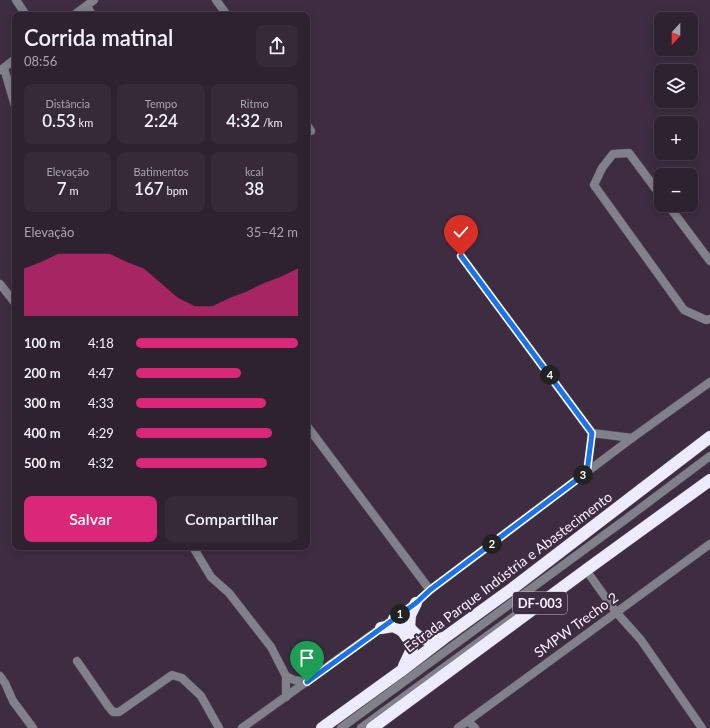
<!DOCTYPE html>
<html lang="pt">
<head>
<meta charset="utf-8">
<style>
	:root { --surface:#2e2231; --page:#362a39; --text:#f1f3f6; --muted:#a7a4ab; --line:#493f4d; --accent:#db2777 }
	body { margin:0; font-family:Lato,sans-serif; background:var(--page); color:var(--text); height:100vh; display:flex; flex-direction:column; font-size:15px; white-space:nowrap }
	* { box-sizing:border-box; margin:0 }
	p { font-size:13px; color:var(--muted) }
	.icon { flex:none; width:22px; height:22px; fill:none; stroke:currentColor; stroke-width:2; stroke-linecap:round; stroke-linejoin:round }
	.map { position:relative; flex:1; overflow:hidden }
	.drawer { position:absolute; left:12px; top:12px; width:298px; height:538px; display:flex; flex-direction:column; background:var(--surface); border-radius:8px; box-shadow:0 2px 10px #0003,0 0 0 1px var(--line) }
	.drawer>* { flex:none }
	.needle { width:26px; rotate:201deg }
	.tools { position:absolute; left:654px; top:12px; display:grid; gap:8px }
	.tools a { display:grid; place-items:center; width:44px; height:44px; border-radius:8px; background:var(--surface); box-shadow:0 2px 10px #0003,0 0 0 1px var(--line); font-size:20px }
	.pin { position:absolute; display:grid; place-items:center; width:34px; height:34px; color:#fff; margin:-41px -17px; border-radius:50% 50% 50% 0; rotate:-45deg; box-shadow:0 0 4px #0007 }
	.pin .icon { rotate:45deg }
	.km { position:absolute; width:20px; height:20px; margin:-10px; border-radius:50%; background:#222; color:#fff; font-size:11px; line-height:20px; text-align:center }
	.round { display:grid; place-items:center; flex:none; width:42px; height:42px; border-radius:8px; background:var(--page) }
	.overview { display:flex; align-items:center; justify-content:space-between; height:68px; padding:0 12px }
	h1 { font-size:22px; font-weight:600; line-height:30px }
	.metrics { display:grid; grid-template-columns:repeat(3,1fr); gap:6px; height:68px; padding:4px 12px }
	.metrics div { display:grid; align-content:center; border-radius:8px; background:var(--page); text-align:center }
	.metrics b { font-size:17px; font-weight:600 }
	.metrics small { font-size:11px; font-weight:400 }
	.metrics p { font-size:11px }
	.chart { height:112px; padding:8px 12px }
	.chart p { display:flex; justify-content:space-between }
	.chart svg { width:100%; height:72px; margin-top:4px; fill:var(--accent); opacity:.7 }
	.button { display:flex; gap:8px; margin-top:auto; padding:8px 12px }
	.button a { flex:1; height:46px; border-radius:8px; background:var(--accent); color:#fff; font-size:16px; font-weight:600; line-height:46px; text-align:center }
	.button a+a { background:var(--page); color:var(--text) }
	ul { padding:0 12px; list-style:none; font-size:13px }
	li { display:grid; grid-template-columns:64px 48px 1fr; align-items:center; height:30px }
	li i { height:10px; border-radius:5px; background:var(--accent) }
	.map>svg:first-child { display:block }
	.lines { fill:none; stroke-linecap:round; stroke-linejoin:round }
	.minor-casing { stroke:#5c4c5f; stroke-width:9 }
	.highway-casing { stroke:#5c4c5f; stroke-width:13 }
	.minor { stroke:#81818c; stroke-width:8 }
	.highway { stroke:#edecfe; stroke-width:12 }
	.route-casing { stroke:#fff; stroke-width:8 }
	.route { stroke:#1a73e8; stroke-width:5 }
	.labels { text-anchor:middle; stroke-width:4; stroke-linejoin:round; paint-order:stroke }
	.shield { fill:#3e2d41; stroke:#c2b6c5; stroke-width:1 }
	.shield-label { font-size:13px; font-weight:bold; fill:#fbf0fd }
	.street-label { font-size:14px; fill:#fbf0fd; stroke:#3e2d41 }
</style>
</head>
<body>
<div class="map">
<svg width="710" height="728" viewBox="0 0 710 728">
	<rect width="100%" height="100%" fill="#3e2d41"/>
	<g class="lines">
		<!-- minor casing -->
		<g class="minor-casing">
			<g id="minor">
				<path d="M16,0L26,15"/>
				<path d="M216,0L227,15"/>
				<path d="M87,6L92,15"/>
				<path d="M74,15L94,0"/>
				<path d="M4,68L15,106"/>
				<path d="M1,70L15,59"/>
				<path d="M307,125L311,131"/>
				<path d="M661,196L629,153L613,154L602,168L594,185L684,310L706,320L710,319"/>
				<path d="M668,205L710,261"/>
				<path d="M461,256L592,433L587,472"/>
				<path d="M0,284L15,303"/>
				<path d="M307,426L430,590"/>
				<path d="M592,433L632,438"/>
				<path d="M193,547L211,577L229,593L271,647L286,676V697"/>
				<path d="M586,570L616,612L641,640L702,728"/>
				<path d="M77,661L108,706L113,712H119L172,675L182,678L201,696L219,728"/>
				<path d="M0,676L5,683L13,701L33,728"/>
				<path d="M286,676L294,680L307,682"/>
				<path d="M468,721L475,728"/>
				<path d="M242,728L416,603L430,590L632,438L710,382"/>
				<path d="M341,728L626,519L710,456"/>
				<path d="M361,728L520,612"/>
				<path d="M458,728L710,544"/>
			</g>
		</g>
		<!-- highway casing -->
		<g class="highway-casing">
			<g id="highway">
				<path d="M394,619L409,640L412,649L404,666"/>
				<path d="M404,620C410,629 418,640 430,640C434,640 439,639 443,638"/>
				<path d="M381,628L393,626L403,631"/>
				<path d="M409,628L410,615L416,603"/>
				<path d="M322,728L401,671L444,638L513,588L710,437"/>
				<path d="M372,728L586,570L710,480"/>
			</g>
		</g>
		<!-- minor -->
		<use href="#minor" class="minor"/>
		<!-- highway -->
		<use href="#highway" class="highway"/>
	</g>
	<g class="lines">
		<!-- route casing -->
		<g class="route-casing">
			<path id="route" d="M307,682L416,603L430,590L587,472L592,433L461,256"/>
		</g>
		<!-- route -->
		<use href="#route" class="route"/>
	</g>
	<g class="labels">
		<!-- shield labels -->
		<rect class="shield" x="513" y="592" width="54" height="22" rx="3"/>
		<g class="shield-label">
			<text x="540" y="608">DF-003</text>
		</g>
		<!-- street labels -->
		<g class="street-label">
			<text transform="translate(508 572) rotate(-37)" y="5">Estrada Parque Indústria e Abastecimento</text>
			<text transform="translate(576 625) rotate(-36)" y="5">SMPW Trecho 2</text>
		</g>
	</g>
</svg>
<div class="tools">
<a><svg class="needle" viewBox="-14 -14 28 28"><path d="M0-13l5 13h-10z" fill="#e53935"/><path d="M0 13l5-13h-10z" fill="#a7a4ab"/></svg></a>
<a><svg class="icon" aria-label="layers" viewBox="0 0 24 24"><path d="M12 4l9 5-9 5-9-5zM3 14l9 5 9-5"/></svg></a>
<a>+</a>
<a>−</a>
</div>
<div class="pin" style="left:307px;top:682px;background:#1e9e55"><svg class="icon" aria-label="arrive" viewBox="0 0 24 24"><path d="M6 21V4h12l-3 4 3 4H6"/></svg></div>
<div class="pin" style="left:461px;top:256px;background:#d93025"><svg class="icon" aria-label="check" viewBox="0 0 24 24"><path d="M5 12l5 5 9-10"/></svg></div>
<b class="km" style="left:400px;top:614px">1</b>
<b class="km" style="left:492px;top:544px">2</b>
<b class="km" style="left:583px;top:475px">3</b>
<b class="km" style="left:550px;top:375px">4</b>
<section class="drawer">
<div class="overview"><div><h1>Corrida matinal</h1><p>08:56</p></div><a class="round"><svg class="icon" aria-label="share" viewBox="0 0 24 24"><path d="M12 15V3M7 8l5-5 5 5M5 13v7h14v-7"/></svg></a></div>
<div class="metrics">
<div><p>Distância</p><b>0.53<small> km</small></b></div>
<div><p>Tempo</p><b>2:24</b></div>
<div><p>Ritmo</p><b>4:32<small> /km</small></b></div>
</div>
<div class="metrics">
<div><p>Elevação</p><b>7<small> m</small></b></div>
<div><p>Batimentos</p><b>167<small> bpm</small></b></div>
<div><p>kcal</p><b>38</b></div>
</div>
<div class="chart"><p><span>Elevação</span>35–42 m</p>
<svg viewBox="0 0 160 44" preserveAspectRatio="none"><path d="M0 44V15L10 11L20 6L30 6L40 6L50 6L60 11L70 15L80 24L90 33L100 38L110 38L120 33L130 29L140 24L150 20L160 15V44z"/></svg>
</div>
<ul>
<li><b>100 m</b>4:18<i style="width:100%"></i></li>
<li><b>200 m</b>4:47<i style="width:65%"></i></li>
<li><b>300 m</b>4:33<i style="width:80%"></i></li>
<li><b>400 m</b>4:29<i style="width:84%"></i></li>
<li><b>500 m</b>4:32<i style="width:81%"></i></li>
</ul>
<div class="button"><a>Salvar</a><a>Compartilhar</a></div>
</section>
</div>
</body>
</html>
